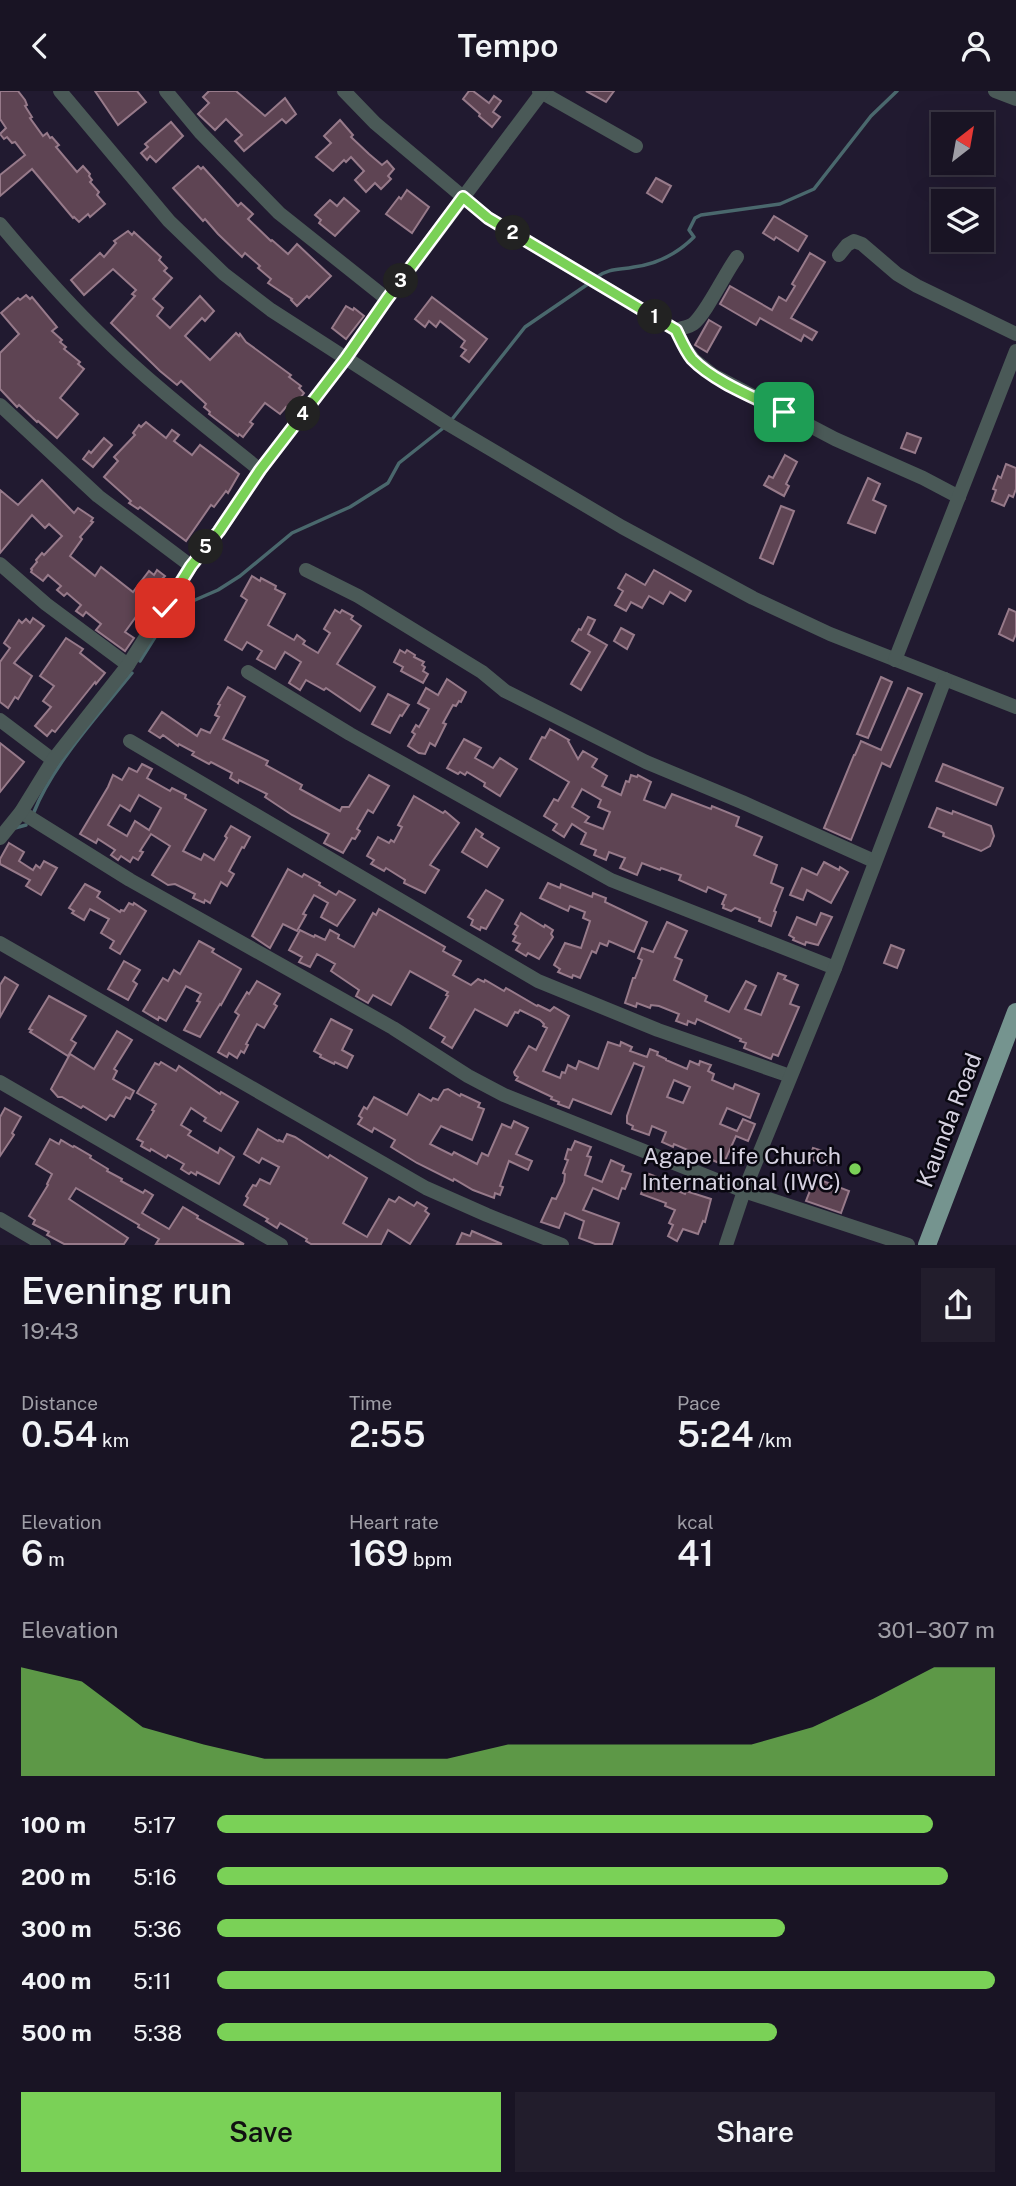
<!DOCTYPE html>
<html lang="en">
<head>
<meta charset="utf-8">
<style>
	:root { --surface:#191424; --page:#221d2c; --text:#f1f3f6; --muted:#9f9ea6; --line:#373341; --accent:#7ad157 }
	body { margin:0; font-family:"Public Sans",sans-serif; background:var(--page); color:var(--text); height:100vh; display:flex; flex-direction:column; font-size:26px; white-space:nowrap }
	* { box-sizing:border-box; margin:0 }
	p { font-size:23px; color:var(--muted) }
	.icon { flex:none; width:38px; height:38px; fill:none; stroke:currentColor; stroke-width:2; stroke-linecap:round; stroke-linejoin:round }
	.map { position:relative; height:1154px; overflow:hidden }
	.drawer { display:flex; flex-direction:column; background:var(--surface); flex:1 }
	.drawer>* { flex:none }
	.needle { width:46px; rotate:31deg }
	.controls { position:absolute; left:931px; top:21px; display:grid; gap:14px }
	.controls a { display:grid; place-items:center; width:63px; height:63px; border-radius:0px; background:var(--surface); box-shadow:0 7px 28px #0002,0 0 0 2px var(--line); font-size:35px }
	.pin { position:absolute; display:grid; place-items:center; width:60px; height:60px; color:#fff; margin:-30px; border-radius:14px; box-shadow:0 4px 10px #0006 }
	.km { position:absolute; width:35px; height:35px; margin:-18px; border-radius:50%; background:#222; color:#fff; font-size:19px; line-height:35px; text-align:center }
	.round { display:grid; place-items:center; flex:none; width:74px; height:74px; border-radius:0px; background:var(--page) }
	.overview { display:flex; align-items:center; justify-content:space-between; height:119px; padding:0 21px }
	h1 { font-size:38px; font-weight:600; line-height:52px }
	.figures { display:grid; grid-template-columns:repeat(3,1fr); gap:10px; height:119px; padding:7px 21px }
	.figures div { display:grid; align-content:center }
	.figures b { font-size:35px; font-weight:600 }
	.figures small { font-size:19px; font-weight:400 }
	.figures p { font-size:19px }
	.chart { height:196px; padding:14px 21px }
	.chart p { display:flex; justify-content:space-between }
	.chart svg { width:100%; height:126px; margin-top:7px; fill:var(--accent); opacity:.7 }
	.cta { display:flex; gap:14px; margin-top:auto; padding:14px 21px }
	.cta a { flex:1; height:80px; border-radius:0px; background:var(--accent); color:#111; font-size:28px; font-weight:600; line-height:80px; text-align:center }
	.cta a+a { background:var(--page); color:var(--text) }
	ul { padding:0 21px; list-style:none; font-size:23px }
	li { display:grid; grid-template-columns:112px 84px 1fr; align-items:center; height:52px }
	li i { height:18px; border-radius:9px; background:var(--accent) }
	header { display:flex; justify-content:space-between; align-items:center; height:91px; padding:0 21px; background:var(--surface); font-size:32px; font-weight:600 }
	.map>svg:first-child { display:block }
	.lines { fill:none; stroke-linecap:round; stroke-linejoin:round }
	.stream { stroke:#4a686d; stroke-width:3.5 }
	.building { fill:#5e4453; stroke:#977a8a; stroke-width:2; fill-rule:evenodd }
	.minor { stroke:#4a5957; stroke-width:14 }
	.major { stroke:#75948f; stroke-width:18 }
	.route-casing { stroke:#fff; stroke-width:14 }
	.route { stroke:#7ad157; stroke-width:9 }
	.poi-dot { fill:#7ad157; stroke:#090710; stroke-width:2.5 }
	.labels { text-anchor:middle; stroke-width:5; stroke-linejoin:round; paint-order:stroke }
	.street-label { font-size:23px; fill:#d5d1e0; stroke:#090710 }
	.poi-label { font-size:23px; fill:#d5d1e0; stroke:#090710; text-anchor:end }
</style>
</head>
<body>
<header><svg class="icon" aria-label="back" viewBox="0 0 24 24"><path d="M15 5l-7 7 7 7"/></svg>Tempo<svg class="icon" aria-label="person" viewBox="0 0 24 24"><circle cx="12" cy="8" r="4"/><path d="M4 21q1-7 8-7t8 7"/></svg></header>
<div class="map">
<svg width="1016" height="1154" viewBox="0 0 1016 1154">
	<rect width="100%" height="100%" fill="#211a30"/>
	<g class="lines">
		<!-- stream -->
		<g class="stream">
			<path d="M597,186C609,177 620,179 634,176C657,173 678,162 694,146L689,139L695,127L701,124L780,113L814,98L871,25L897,0"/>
			<path d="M453,327L525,236L588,193"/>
			<path d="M140,570L172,519L218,499L240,485L292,442L350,416L388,392L399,372L442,338"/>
			<path d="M34,721C53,673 99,623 132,582"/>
			<path d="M15,737L26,734"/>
		</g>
	</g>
	<!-- building -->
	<g class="building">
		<path d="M0,0H18L25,9L27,14L25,15L32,26L30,27L43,45L47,42L50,47L52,46L59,54L56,56L77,81L83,75L90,83L89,85L92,89L90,91L99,101L97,104L105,113L90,126L88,123L79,131L74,126L73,127L32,78L0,105V84L25,64L15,51L12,52L7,46L4,48L0,43L6,37L0,28Z"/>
		<path d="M95,0H137L146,11L118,34Z"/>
		<path d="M209,0H236L265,25L285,7L296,23L286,32L282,28L244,60L235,50L242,44L226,28L215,39L198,23L209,12L203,6Z"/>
		<path d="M469,0H473L489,12L494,5L501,10L493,21L500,26L492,36L479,25L480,23L463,8Z"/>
		<path d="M586,0H614L606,11Z"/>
		<path d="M340,29L353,44L351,46L369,63L382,74L387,70L394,78L388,85L391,88L381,98L375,92L366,101L355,89L364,80L351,66L346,71L344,69L333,80L316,66L331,52L324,45Z"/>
		<path d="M171,31L183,45L156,71L150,65L147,69L141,62L148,56L145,53Z"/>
		<path d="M198,75L201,78L203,76L238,115L241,112L253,123L248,128L271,150L272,149L288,163L297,153L331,185L309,207L307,205L297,215L291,209L292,208L268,192L271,188L258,177L260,175L245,162L242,166L218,143L205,128L203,130L173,97Z"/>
		<path d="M656,87L671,95L662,111L647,102Z"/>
		<path d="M407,99L429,116L412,142L386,123L399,106L401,108Z"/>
		<path d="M344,107L359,120L335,145L319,132L321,129L315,124L330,109L337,115Z"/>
		<path d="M774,125L807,145L798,160L776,146L774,149L763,142Z"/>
		<path d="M128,140L132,144L134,141L161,166L159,169L167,177L164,180L172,187L153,208L163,217L157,225L170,237L200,205L214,220L205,230L202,227L185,245L210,269L236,242L239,245L240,243L246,251L291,284L289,286L301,295L299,297L304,302L290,320L286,316L280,323L265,312L250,331L253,333L243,346L239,343L238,345L209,323L210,321L204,316L206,313L181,290L177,294L160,280L111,232L135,205L132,203L136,199L113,178L84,204L71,189L100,162L104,166L116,152L114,150Z"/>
		<path d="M810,162L825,171L791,227L817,241L812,249L804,244L801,250L760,227L756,234L720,213L730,195L772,219L779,206L786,210L795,195L792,193Z"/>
		<path d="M26,204L30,208L32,206L57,236L52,240L62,249L60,251L66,256L64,258L80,271L78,273L84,278L60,307L78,323L57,347L38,330L37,331L19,314L17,316L0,298V262L19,243L1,222L18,207L20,209Z"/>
		<path d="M432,206L487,248L469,271L461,265L466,259L461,256L465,250L440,230L436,236L429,230L425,236L415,228Z"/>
		<path d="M346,215L353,219L354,217L364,225L346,248L332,237Z"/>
		<path d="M709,229L721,236L707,261L695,254Z"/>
		<path d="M146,331L166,347L172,339L179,344L174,350L192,364L200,354L239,383L228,402L226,400L214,416L211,414L186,450L140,416L138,418L129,412L131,410L104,386L118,370L114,366L135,344L133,342L139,334L141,336Z"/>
		<path d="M907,342L921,347L915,362L901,357Z"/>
		<path d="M104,347L112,354L93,376L83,368L89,360L91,362Z"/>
		<path d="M785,364L797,371L786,393L789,395L784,405L764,394L769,385L773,387Z"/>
		<path d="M1006,373L1016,377V398L1013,406L1009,404L1004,415L992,410L996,399L993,398L998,385L1001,387Z"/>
		<path d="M868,387L880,393L873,409L886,415L875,442L848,432Z"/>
		<path d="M42,389L74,422L78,417L93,427L91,430L93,431L80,446L82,448L70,465L95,485L101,476L133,501L149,480L154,484L157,479L165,485L163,487L168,491L155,508L151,505L125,541L134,547L125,560L96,539L101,533L86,521L83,525L76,520L81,514L67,502L64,505L57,499L61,495L48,484L43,490L31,481L32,479L31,478L37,471L36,469L42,462L44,464L62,445L49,433L45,437L32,424L0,462V399L18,414Z"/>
		<path d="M781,415L794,420L773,473L760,467Z"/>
		<path d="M654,479L691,500L685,510L670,501L663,513L649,505L642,517L631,511L626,520L615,514L623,500L618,497L626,483L645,494Z"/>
		<path d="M252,485L260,490L261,487L276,495L275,498L285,503L268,534L294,549L297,544L305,550L303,553L318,562L330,542L324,538L335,519L340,522L342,519L353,525L351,528L361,535L337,573L375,596L360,620L326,597L324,599L306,589L300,599L289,592L301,571L285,561L275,578L257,568L262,560L247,551L242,559L225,549L247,509L241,505Z"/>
		<path d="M1009,518L1016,521V543L1013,550L999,543Z"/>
		<path d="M588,526L595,529L588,543L607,554L581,599L571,593L590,561L572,550L579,538L581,539Z"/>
		<path d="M33,527L44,535L14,572L32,585L18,608L15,606L8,617L0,611V571L10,557L4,552L19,529L22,532L26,528L30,532Z"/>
		<path d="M621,537L634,544L627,558L614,550Z"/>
		<path d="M66,547L83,558L80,562L105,582L96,593L95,591L55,641L52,639L47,645L35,635L51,616L43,610L54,595L40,585Z"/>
		<path d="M400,559L405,562L407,559L415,564L414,566L424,571L422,574L425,576L423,580L428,583L423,592L401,580L403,576L394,571Z"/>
		<path d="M881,586L892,591L868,647L857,643Z"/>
		<path d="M447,588L466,601L461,611L459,610L456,615L453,614L443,632L446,633L435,655L430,652L425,663L419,662L408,655L415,643L412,641L416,634L419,636L429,618L418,612L426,597L438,604Z"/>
		<path d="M228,596L245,606L223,648L268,670L266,674L302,694L300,698L340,720L342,716H349L369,684L389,695L373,722L368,719L357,738L360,740L355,748L352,747L343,762L324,752L329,743L292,724L265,706L267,703L239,689L238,692L230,687L232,682L211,671L209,673L192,664L194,661L179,653L178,655L163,644L160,647L149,640L162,621L197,645L201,638L210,642L219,626L215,624L220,614L218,613Z"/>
		<path d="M908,597L922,603L890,676L882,672L851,749L824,737L854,664H855L861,650L881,659Z"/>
		<path d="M388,603L409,614L402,625L400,624L390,642L372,633Z"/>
		<path d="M550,638L569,649L568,650L578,668L583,660L597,668L592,676L607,685L602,695L621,704L626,690L629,691L631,684L637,686L638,684L651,691L644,709L665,717L672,703L711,718L712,715L739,726L736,735L762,746L754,764L777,774L771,792L783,797L774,820L776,821L771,835L759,830L760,827L735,817L731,820L723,817L724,814L722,813L726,804L708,796L706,801L679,789L681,784L661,777L660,779L642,772L637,784L620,777L625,767L609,761L606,769L594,764L596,759L581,753L586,742L572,733L564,746L553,739L557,733L544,725L554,708L558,710L569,691L530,668L542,646L545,647ZM582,698L601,709L598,716L610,721L603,738L585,731L589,726L572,716Z"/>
		<path d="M464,648L481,657L475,667L493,677L500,667L517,678L500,705L484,695L485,692L467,681L465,684L460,681L458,683L447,677Z"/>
		<path d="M0,652L24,671L0,701Z"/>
		<path d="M142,673L152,678L147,687L170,700L172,697L186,704L185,707L206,719L183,760L201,769L204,763L214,769L227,747L225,745L231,735L250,746L244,757L242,756L229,780L234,783L227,795L221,791L210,812L205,809L204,812L193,807L195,803L175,793L168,794L152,784L170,755L151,743L140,760L143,761L138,769L133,766L130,771L121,765L118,769L111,764L115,759L98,748L96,752L80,743L108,696L113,684L122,689L129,677L137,681ZM139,704L161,717L149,739L135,730L127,745L108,734L120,714L130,720Z"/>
		<path d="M943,673L1003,697L996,714L936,690Z"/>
		<path d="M414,705L443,722L445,720L459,732L430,774L439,779L425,802L404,792L405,789L386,777L384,780L371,773L374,769L367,765L378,746L389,752L391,749L394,751L402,736L398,734Z"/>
		<path d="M937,717L952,723L953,720L991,735L994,745L990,755L981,760L943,745L944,742L929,736Z"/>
		<path d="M476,738L483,743L481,746L499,757L487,776L462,761Z"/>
		<path d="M9,752L24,761L19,770L33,779L36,774L40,777L44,770L57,777L41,804L26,795L30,789L0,773V768Z"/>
		<path d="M824,771L839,779L840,776L848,781L831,812L807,799L803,809L790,804L802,777L817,784Z"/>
		<path d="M288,778L302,786L304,783L320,792L319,794L336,804L339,800L355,809L337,835L321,826L328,812L314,804L303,823L306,824L297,840L283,833L270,857L252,845Z"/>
		<path d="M548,792L560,797L561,793L592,806L593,802L606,807L605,811L647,831L634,861L609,850L607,855L600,852L596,862L592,860L580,887L573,884L572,887L558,881L560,878L554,874L565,852L581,857L590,830L583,827L585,821L570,815L568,820L540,807Z"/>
		<path d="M85,793L100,801L97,806L120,821L121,819L124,820L129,812L133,814L134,812L146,820L120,863L110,857L114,850L101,842L109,828L90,818L84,829L72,822L74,820L69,817Z"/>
		<path d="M486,799L503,809L486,838L481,836L480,839L471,834L473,829L468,826Z"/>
		<path d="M379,818L445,856L443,860L461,870L453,884L471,894L478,888L484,891L485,889L504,900L506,897L537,915L538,914L550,920L554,916L569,925L543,980L560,987L562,981L565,982L568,974L576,978L579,970L598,978L608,951L620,955L621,951L632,956L630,960L647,966L650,958L658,961L657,964L666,968V969L687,978L690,970L699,974L700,970L711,974L708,980L714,983L712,989L733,998L735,993L759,1003L750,1027L727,1017L720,1033L737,1040L743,1028L755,1033L748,1050L736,1045L723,1074L708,1067L707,1070L696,1065L697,1063L674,1053L673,1056L662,1051L666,1041L652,1035L649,1044L632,1038L633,1035L627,1032V1025L644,976L634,972L611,1023L573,1008L569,1017L558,1013L559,1011L551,1008L552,1006L516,989L518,986L515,984L514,981L529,955L536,959L547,937L543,935L544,933L540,929L520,919L518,922L515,921L507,935L475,918L452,957L442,951L445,946L430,937L448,905L446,904L448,901L410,880L391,914L373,904L368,912L356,905L359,899L331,880L335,873L317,863L310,876L299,871L302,866L289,859L300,839L314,846L315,844L325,849L330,839L339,844L338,847L354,856L373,822L376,824ZM674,989L690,996L683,1012L667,1006Z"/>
		<path d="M521,822L544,836L545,834L553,839L551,843L553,846L539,868L528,862L526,865L516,859L520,853L513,850L516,845L513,843L518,835L515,833Z"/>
		<path d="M821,822L832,826L818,854L806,851L805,854L793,849L794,847L789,844L797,826L816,834Z"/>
		<path d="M667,831L687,840L675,866L682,869L674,889L707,905L705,910L729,921L746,890L756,895L745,918L761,924L778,882L786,885L784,888L798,894L790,913L799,916L778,965L773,963L771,968L744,957L746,952L740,950L741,948L697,928L695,933L688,930L687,934L676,930L679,923L659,915L651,914L650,917L637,912L636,916L625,912L633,887H635L642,869L638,867L642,857L653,861Z"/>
		<path d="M199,850L214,858L212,861L241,878L221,914L220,913L200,946L184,939L200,911L197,910L201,903L186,895L166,930L159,926L158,929L143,920L163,887L168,890L174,879L180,883Z"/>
		<path d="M891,854L904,859L897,877L884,872Z"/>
		<path d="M124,870L140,879L133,890L137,893L128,909L108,898Z"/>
		<path d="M5,886L18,894L0,926V894Z"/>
		<path d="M257,890L280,903L274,913L277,915L264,937L257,933L246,953L248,954L244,962L241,960L237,967L229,962L227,966L218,961L239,924L235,921L247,901L249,903Z"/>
		<path d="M49,905L86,925L71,949L76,952L68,965L30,941L32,939L29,938Z"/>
		<path d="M331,928L352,939L342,959L353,965L347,977L335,971L334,973L320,966L321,964L314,960Z"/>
		<path d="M117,940L132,949L114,978L117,980L113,988L134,1000L130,1008L126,1006L114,1026L110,1024L106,1029L83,1015L81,1017L62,1006H58L51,998L70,963L94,978Z"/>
		<path d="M161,971L176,980L179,975L220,1003L221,1001L238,1011L221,1040L204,1030L206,1027L191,1017L181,1034L191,1040L188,1044L218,1062L220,1057L234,1066L219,1093L197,1081L196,1084L191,1081L189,1083L181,1078L184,1073L168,1064L166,1067L151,1058L150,1060L141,1055L143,1051L137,1048L154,1020L152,1019L156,1013L137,1002L155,972L159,974Z"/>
		<path d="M448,998L460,1005L461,1003L480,1012L478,1016L484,1018L472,1049L441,1035L430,1053L452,1064L454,1061L477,1073L482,1062L488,1065L502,1033L511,1037L514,1030L528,1037L516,1063L532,1070L528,1079L509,1070L500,1095L503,1096L500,1104L495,1102L494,1107L473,1099L454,1088L453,1090L417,1072L391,1056L395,1049L374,1037L372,1041L358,1033L362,1027L359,1025L364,1016L367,1018L374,1006L407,1024L419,1003L431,1010L433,1007L438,1009L444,999Z"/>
		<path d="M5,1017L21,1026L12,1042L14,1044L0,1065V1026Z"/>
		<path d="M258,1038L278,1050L279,1049L283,1051L287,1043L295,1046L328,1067L330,1064L367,1087L343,1132L367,1146L389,1108L395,1111L399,1106L414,1115L417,1111L427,1117L425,1120L429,1123L410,1153L388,1139L381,1153H311L306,1150L307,1148L280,1132L277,1137L266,1130L268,1128L244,1114L248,1107L246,1105L253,1094L256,1095L260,1088L270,1093L279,1076L262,1067L259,1072L244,1063Z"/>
		<path d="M50,1048L59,1053L61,1049L73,1056L74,1055L91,1065L90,1067L108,1078L107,1080L122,1088L121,1090L143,1102L145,1099L153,1104L142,1122L169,1138L183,1116L198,1125L197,1127L244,1153H156L159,1148L138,1136L139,1134L76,1097L69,1108L128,1147L124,1153H64L47,1144L49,1141L33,1133L35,1129L29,1125L48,1094L47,1093L52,1083L36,1073Z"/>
		<path d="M575,1050L591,1056L587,1065L591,1066L585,1084L602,1091L611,1069L624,1075L622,1080L631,1083L625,1098L622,1097L618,1108L593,1097L583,1119L619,1132L612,1153H595L579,1147L584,1130L565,1122L559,1137L541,1131L552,1107L556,1108L564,1091L565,1083L563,1082L568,1069L565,1068L568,1058L571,1059Z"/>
		<path d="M813,1057L832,1063L829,1074L809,1068Z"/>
		<path d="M649,1083L665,1089L663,1094L685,1103L686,1100L711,1108L705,1131L703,1130L698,1143L683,1138L677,1150L668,1145L673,1134L669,1132L675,1119L665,1115L666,1112L641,1103Z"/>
		<path d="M815,1087L849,1100L841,1122L806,1110Z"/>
		<path d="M472,1140L502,1153H457L462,1142L470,1145Z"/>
	</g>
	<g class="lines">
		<!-- minor -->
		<g class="minor">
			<path d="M60,0L169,130L224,183L271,219L448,333L622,436L753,507L830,543L1016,616"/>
			<path d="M166,0L200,41L279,122L387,208"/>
			<path d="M344,0L375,32L488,127L676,239"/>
			<path d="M539,0L636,55"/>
			<path d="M995,0L1016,8"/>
			<path d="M0,133C31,170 62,206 97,240C148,291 204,334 260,379"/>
			<path d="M839,164L847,154L854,150L862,153L897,183L917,195L1016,243"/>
			<path d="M737,166C725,182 706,223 693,233C689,236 681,237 676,239L685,257L694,269L713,284L835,348L923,387L959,406"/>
			<path d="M0,314L98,405L191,475"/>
			<path d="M0,473L46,513L128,574"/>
			<path d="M306,479L358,505L482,581L505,600L646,671L742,711L874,770"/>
			<path d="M895,569L1016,260"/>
			<path d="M248,581L350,643L611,789L835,877"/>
			<path d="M0,629L53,669"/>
			<path d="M130,650L538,890L658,939L790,985"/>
			<path d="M21,721L130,789L393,937L468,985L504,1004L744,1100L908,1154"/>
			<path d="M0,747L21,721L53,669L128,574L191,475L219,440L260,379L346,267L387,208L543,0"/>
			<path d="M0,852L426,1097L487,1124L562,1154"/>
			<path d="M0,991L281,1154"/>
			<path d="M0,1128L44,1154"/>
			<path d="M726,1154L744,1100L835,877L945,588"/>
		</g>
		<!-- major -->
		<path class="major" d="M927,1154L1016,921"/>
	</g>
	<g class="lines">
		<!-- route casing -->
		<g class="route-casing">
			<path id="route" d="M165,517L191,475L219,440L260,379L346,267L387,208L463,106L488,127L676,239C681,249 685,259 692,268C714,291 756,307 784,321"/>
		</g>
		<!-- route -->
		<use href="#route" class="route"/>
	</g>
	<!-- markers -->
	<circle class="poi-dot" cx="855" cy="1078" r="7"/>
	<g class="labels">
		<!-- street labels -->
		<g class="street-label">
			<text transform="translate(949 1029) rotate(-69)" y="8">Kaunda Road</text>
		</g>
		<!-- poi labels -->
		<g class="poi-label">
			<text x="841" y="1073">Agape Life Church<tspan x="841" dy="26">International (IWC)</tspan></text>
		</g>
	</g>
</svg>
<div class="controls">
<a><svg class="needle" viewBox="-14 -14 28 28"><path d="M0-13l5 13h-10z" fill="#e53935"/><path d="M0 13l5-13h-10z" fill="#9f9ea6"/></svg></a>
<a><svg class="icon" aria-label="layers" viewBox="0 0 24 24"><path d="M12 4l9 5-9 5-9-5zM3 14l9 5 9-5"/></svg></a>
</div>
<div class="pin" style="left:784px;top:321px;background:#1e9e55"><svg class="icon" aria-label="arrive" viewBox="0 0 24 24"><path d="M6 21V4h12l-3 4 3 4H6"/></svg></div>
<div class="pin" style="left:165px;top:517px;background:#d93025"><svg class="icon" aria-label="check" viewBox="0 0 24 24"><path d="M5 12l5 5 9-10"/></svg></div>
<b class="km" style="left:655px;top:226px">1</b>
<b class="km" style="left:513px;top:142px">2</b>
<b class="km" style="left:401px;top:190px">3</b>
<b class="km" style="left:303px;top:323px">4</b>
<b class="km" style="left:206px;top:456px">5</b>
</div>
<section class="drawer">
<div class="overview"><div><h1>Evening run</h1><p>19:43</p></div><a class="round"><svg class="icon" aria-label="share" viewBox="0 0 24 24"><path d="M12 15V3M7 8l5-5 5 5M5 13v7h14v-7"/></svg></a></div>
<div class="figures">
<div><p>Distance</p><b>0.54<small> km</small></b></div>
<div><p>Time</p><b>2:55</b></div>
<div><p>Pace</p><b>5:24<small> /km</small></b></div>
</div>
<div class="figures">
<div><p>Elevation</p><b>6<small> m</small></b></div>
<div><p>Heart rate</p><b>169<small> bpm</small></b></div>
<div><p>kcal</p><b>41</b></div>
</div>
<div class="chart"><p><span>Elevation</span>301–307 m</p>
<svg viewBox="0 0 160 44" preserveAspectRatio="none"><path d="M0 44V6L10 11L20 27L30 33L40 38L50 38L60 38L70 38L80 33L90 33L100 33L110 33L120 33L130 27L140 17L150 6L160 6V44z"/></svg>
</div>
<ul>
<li><b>100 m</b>5:17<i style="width:92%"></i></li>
<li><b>200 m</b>5:16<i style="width:94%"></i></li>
<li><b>300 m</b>5:36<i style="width:73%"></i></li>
<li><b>400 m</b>5:11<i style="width:100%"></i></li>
<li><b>500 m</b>5:38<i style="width:72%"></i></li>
</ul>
<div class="cta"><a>Save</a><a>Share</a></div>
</section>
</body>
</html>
